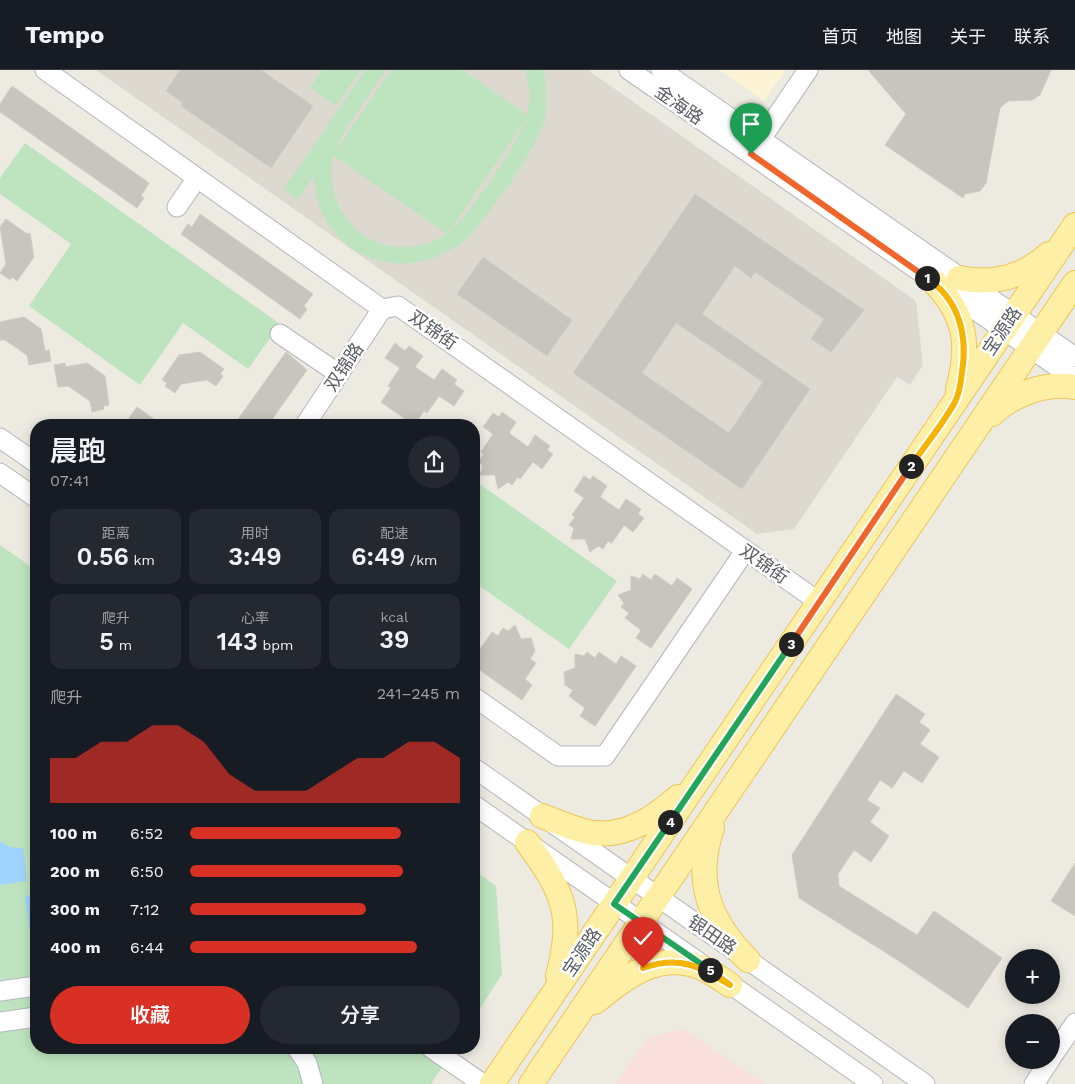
<!DOCTYPE html>
<html lang="zh">
<head>
<meta charset="utf-8">
<style>
	:root { --surface:#171b24; --page:#242831; --text:#f1f3f6; --muted:#9ea1a6; --line:#363941; --accent:#d93025 }
	body { margin:0; font-family:"Work Sans","Noto Sans SC",sans-serif; background:var(--page); color:var(--text); height:100vh; display:flex; flex-direction:column; font-size:19px; white-space:nowrap }
	* { box-sizing:border-box; margin:0 }
	p { font-size:16px; color:var(--muted) }
	.icon { flex:none; width:28px; height:28px; fill:none; stroke:currentColor; stroke-width:2; stroke-linecap:round; stroke-linejoin:round }
	.map { position:relative; flex:1; overflow:hidden }
	.sheet { position:absolute; left:30px; top:349px; width:450px; height:635px; display:flex; flex-direction:column; background:var(--surface); border-radius:20px; box-shadow:0 2px 12px #0003 }
	.sheet>* { flex:none }
	.controls { position:absolute; left:1005px; top:879px; display:grid; gap:10px }
	.controls a { display:grid; place-items:center; width:55px; height:55px; border-radius:50%; background:var(--surface); box-shadow:0 2px 12px #0003; font-size:25px }
	.pin { position:absolute; display:grid; place-items:center; width:42px; height:42px; color:#fff; margin:-51px -21px; border-radius:50% 50% 50% 0; rotate:-45deg; box-shadow:0 0 5px #0007 }
	.pin .icon { rotate:45deg }
	.km { position:absolute; width:25px; height:25px; margin:-12px; border-radius:50%; background:#222; color:#fff; font-size:14px; line-height:25px; text-align:center }
	.round { display:grid; place-items:center; flex:none; width:52px; height:52px; border-radius:26px; background:var(--page) }
	.headline { display:flex; align-items:center; justify-content:space-between; height:85px; padding:0 20px }
	h1 { font-size:28px; font-weight:600; line-height:38px }
	.stats { display:grid; grid-template-columns:repeat(3,1fr); gap:8px; height:85px; padding:5px 20px }
	.stats div { display:grid; align-content:center; border-radius:12px; background:var(--page); text-align:center }
	.stats b { font-size:25px; font-weight:600 }
	.stats small { font-size:14px; font-weight:400 }
	.stats p { font-size:14px }
	.chart { height:140px; padding:10px 20px }
	.chart p { display:flex; justify-content:space-between }
	.chart svg { width:100%; height:90px; margin-top:5px; fill:var(--accent); opacity:.7 }
	.primary-button { display:flex; gap:10px; margin-top:auto; padding:10px 20px }
	.primary-button a { flex:1; height:58px; border-radius:30px; background:var(--accent); color:#fff; font-size:20px; font-weight:600; line-height:58px; text-align:center }
	.primary-button a+a { background:var(--page); color:var(--text) }
	ul { padding:0 20px; list-style:none; font-size:16px }
	li { display:grid; grid-template-columns:80px 60px 1fr; align-items:center; height:38px }
	li i { height:12px; border-radius:6px; background:var(--accent) }
	header { display:flex; align-items:center; gap:30px; box-sizing:border-box; height:70px; padding:0 25px; background:var(--surface); border-bottom:1px solid var(--line) }
	header strong { font-size:24px }
	nav { display:flex; gap:28px; margin-inline-start:auto; font-size:18px }
	.map>svg:first-child { display:block }
	.commercial { fill:#fdf4d6 }
	.education { fill:#ddd9d0 }
	.medical { fill:#fae0dd }
	.green { fill:#bee4bf; fill-rule:evenodd }
	.water { fill:#a1d4fd }
	.building { fill:#c8c5bf; stroke:#d1ccc0; fill-rule:evenodd }
	.lines { fill:none; stroke-linecap:round; stroke-linejoin:round }
	.minor-casing { stroke:#b4b7bc; stroke-width:21 }
	.major-casing { stroke:#eec659; stroke-width:26 }
	.minor { stroke:#fff; stroke-width:19 }
	.major { stroke:#fdf0a6; stroke-width:24 }
	.split-1-casing { stroke:#fff; stroke-width:10 }
	.split-2-casing { stroke:#fff; stroke-width:10 }
	.split-3-casing { stroke:#fff; stroke-width:10 }
	.split-4-casing { stroke:#fff; stroke-width:10 }
	.split-5-casing { stroke:#fff; stroke-width:10 }
	.split-6-casing { stroke:#fff; stroke-width:10 }
	.split-1 { stroke:#f0652b; stroke-width:6 }
	.split-2 { stroke:#f5b400; stroke-width:6 }
	.split-3 { stroke:#f0652b; stroke-width:6 }
	.split-4 { stroke:#22a559; stroke-width:6 }
	.split-5 { stroke:#22a559; stroke-width:6 }
	.split-6 { stroke:#f5b400; stroke-width:6 }
	.labels { text-anchor:middle; stroke-width:5; stroke-linejoin:round; paint-order:stroke }
	.street-label { font-size:18px; fill:#5a5e62; stroke:#fff }
</style>
</head>
<body>
<header>
<strong>Tempo</strong>
<nav><a>首页</a><a>地图</a><a>关于</a><a>联系</a></nav>
</header>
<div class="map">
<svg width="1075" height="1014" viewBox="0 0 1075 1014">
	<rect width="100%" height="100%" fill="#edeae2"/>
	<!-- commercial -->
	<path class="commercial" d="M720,0H786L764,31Z"/>
	<!-- education -->
	<path class="education" d="M96,0H588L916,231L923,295L910,315L897,307L794,459L757,464Z"/>
	<!-- medical -->
	<path class="medical" d="M684,959L764,1014H616L648,967Z"/>
	<!-- green -->
	<g class="green">
		<path d="M322,0H361L336,36L310,18Z"/>
		<path d="M365,0H386L344,62L334,83L391,0H462L528,45L530,20L525,0H543L544,2C547,18 548,32 545,48C539,77 490,143 469,167C409,220 317,190 314,106L298,129L283,120ZM527,48C519,71 468,148 449,162ZM333,86H334L447,164C387,201 321,154 333,86Z"/>
		<path d="M25,73L280,254L248,299L183,253L140,315L29,236L71,174L0,124V108Z"/>
		<path d="M474,410L617,511L569,579L474,512Z"/>
		<path d="M0,475L36,500V978H455L431,1014H0Z"/>
		<path d="M474,800L496,816L502,904L474,948Z"/>
	</g>
	<!-- water -->
	<g class="water">
		<path d="M0,771L10,777L23,778L27,811L0,815Z"/>
		<path d="M36,824V870L31,871L25,826Z"/>
	</g>
	<!-- building -->
	<g class="building">
		<path d="M180,0H261L313,36L271,98L181,36L183,33L166,21Z"/>
		<path d="M868,0H1051L1040,25L1032,30L1008,31L1000,38L986,113L980,121L965,124L963,128L885,75L906,44Z"/>
		<path d="M12,16L149,113L141,126L144,128L137,138L0,42V34Z"/>
		<path d="M695,124L864,240L831,282L811,269L824,249L755,202L751,208L735,196L702,244L810,319L742,419L573,303ZM676,253L763,312L729,363L642,303Z"/>
		<path d="M200,144L313,224L304,236L307,239L300,249L181,164L188,154L192,157Z"/>
		<path d="M6,149L27,164L30,163L34,187L17,211L12,207L10,210L0,203L6,194L0,157Z"/>
		<path d="M483,187L572,250L547,286L457,224Z"/>
		<path d="M24,247L41,259L45,281L49,280L51,291L29,295L27,285L5,270H0V252Z"/>
		<path d="M395,273L405,281L409,276L423,286L415,297L434,310L442,299L457,310L454,314L464,321L454,336L439,326L427,343L424,341L414,355L381,332L391,318L388,316L400,298L385,288Z"/>
		<path d="M200,282L224,299L220,304L223,306L216,316L207,310L181,314L175,323L165,316L167,313L162,310L179,285Z"/>
		<path d="M286,282L307,300L268,355H234Z"/>
		<path d="M65,293L66,297L87,293L105,306L109,335L103,336L104,339L92,342L90,331L68,316L58,317L54,295Z"/>
		<path d="M137,337L162,355H129L132,351L129,348Z"/>
		<path d="M502,342L516,352L509,363L528,377L535,365L550,376L547,380L553,384L542,399L533,392L520,409L518,407L512,415L508,412L498,419L495,405H480L483,395L478,392L484,384L481,382L493,364L483,357L493,343L499,347Z"/>
		<path d="M584,406L590,410L593,406L607,416L600,427L619,440L626,429L641,439L638,444L644,448L633,462L624,455L612,473L608,471L603,479L598,476L590,482L585,469H571L574,458L569,455L575,447L572,445L584,428L574,421Z"/>
		<path d="M643,504L651,510L655,504L672,516L677,508L692,519L651,578L636,568L641,560L625,548L629,543L621,537L624,533L618,525L631,520V506L640,509Z"/>
		<path d="M515,555L521,569L531,568L535,581L530,589L536,593L525,609L532,615L522,630L474,596V574L480,579L492,562L498,566L503,558L508,561Z"/>
		<path d="M587,582L595,588L599,582L616,594L621,586L636,596L595,656L580,646L585,638L569,626L573,620L565,615L564,602L575,598V584L584,586Z"/>
		<path d="M896,624L925,644L919,652L930,660L920,674L939,687L922,713L904,701L892,718L880,710L867,730L880,738L870,752L889,766L871,792L854,780L838,804L839,816L917,865L934,841L1002,888L968,938L899,891L799,828L792,785Z"/>
		<path d="M1075,793V846L1051,831Z"/>
	</g>
	<g class="lines">
		<!-- minor casing -->
		<g class="minor-casing">
			<g id="minor">
				<path d="M45,0L382,239L398,236L819,532"/>
				<path d="M629,0L1075,309"/>
				<path d="M661,0L1075,287"/>
				<path d="M761,69L808,0"/>
				<path d="M177,137L197,108"/>
				<path d="M280,264L339,304"/>
				<path d="M305,355L382,239"/>
				<path d="M0,368L36,393"/>
				<path d="M0,403L36,428"/>
				<path d="M474,627L558,686H605L745,481"/>
				<path d="M474,698L925,1014"/>
				<path d="M474,735L873,1014"/>
				<path d="M0,921L36,916"/>
				<path d="M0,952L36,947"/>
				<path d="M297,978L307,993L313,1014"/>
				<path d="M431,978L483,1014"/>
				<path d="M1051,988L1075,953"/>
				<path d="M1034,1014L1050,990"/>
			</g>
		</g>
		<!-- major casing -->
		<g class="major-casing">
			<g id="major">
				<path d="M959,208C994,215 1023,207 1049,184"/>
				<path d="M935,213C966,246 970,276 958,319"/>
				<path d="M992,344C1013,324 1046,312 1075,317"/>
				<path d="M542,746C559,752 577,761 594,763C627,767 655,747 678,727"/>
				<path d="M712,758C694,812 709,851 748,890"/>
				<path d="M527,772C564,823 574,844 558,906"/>
				<path d="M595,932C626,907 658,881 700,897C710,901 721,909 730,915"/>
				<path d="M492,1014L1075,155"/>
				<path d="M531,1014L1075,213"/>
			</g>
		</g>
		<!-- minor -->
		<use href="#minor" class="minor"/>
		<!-- major -->
		<use href="#major" class="major"/>
	</g>
	<g class="lines">
		<!-- split-1 casing -->
		<g class="split-1-casing">
			<path id="split-1" d="M751,84L927,208"/>
		</g>
		<!-- split-2 casing -->
		<g class="split-2-casing">
			<path id="split-2" d="M911,396C925,375 943,354 955,332C959,324 961,312 962,302C968,265 959,230 927,208"/>
		</g>
		<!-- split-3 casing -->
		<g class="split-3-casing">
			<path id="split-3" d="M791,574L911,396"/>
		</g>
		<!-- split-4 casing -->
		<g class="split-4-casing">
			<path id="split-4" d="M670,752L791,574"/>
		</g>
		<!-- split-5 casing -->
		<g class="split-5-casing">
			<path id="split-5" d="M670,752L614,834L710,900"/>
		</g>
		<!-- split-6 casing -->
		<g class="split-6-casing">
			<path id="split-6" d="M643,898C679,885 699,896 730,915L710,900"/>
		</g>
		<!-- split-1 -->
		<use href="#split-1" class="split-1"/>
		<!-- split-2 -->
		<use href="#split-2" class="split-2"/>
		<!-- split-3 -->
		<use href="#split-3" class="split-3"/>
		<!-- split-4 -->
		<use href="#split-4" class="split-4"/>
		<!-- split-5 -->
		<use href="#split-5" class="split-5"/>
		<!-- split-6 -->
		<use href="#split-6" class="split-6"/>
	</g>
	<g class="labels">
		<!-- street labels -->
		<g class="street-label">
			<text transform="translate(679 35) rotate(35)" y="6">金海路</text>
			<text transform="translate(433 260) rotate(35)" y="6">双锦街</text>
			<text transform="translate(1002 261) rotate(-56)" y="6">宝源路</text>
			<text transform="translate(344 297) rotate(-56)" y="6">双锦路</text>
			<text transform="translate(764 494) rotate(35)" y="6">双锦街</text>
			<text transform="translate(712 865) rotate(35)" y="6">银田路</text>
			<text transform="translate(582 882) rotate(-56)" y="6">宝源路</text>
		</g>
	</g>
</svg>
<div class="controls">
<a>+</a>
<a>−</a>
</div>
<div class="pin" style="left:751px;top:84px;background:#1e9e55"><svg class="icon" aria-label="arrive" viewBox="0 0 24 24"><path d="M6 21V4h12l-3 4 3 4H6"/></svg></div>
<div class="pin" style="left:643px;top:898px;background:#d93025"><svg class="icon" aria-label="check" viewBox="0 0 24 24"><path d="M5 12l5 5 9-10"/></svg></div>
<b class="km" style="left:927px;top:208px">1</b>
<b class="km" style="left:911px;top:396px">2</b>
<b class="km" style="left:791px;top:574px">3</b>
<b class="km" style="left:670px;top:752px">4</b>
<b class="km" style="left:710px;top:900px">5</b>
<section class="sheet">
<div class="headline"><div><h1>晨跑</h1><p>07:41</p></div><a class="round"><svg class="icon" aria-label="share" viewBox="0 0 24 24"><path d="M12 15V3M7 8l5-5 5 5M5 13v7h14v-7"/></svg></a></div>
<div class="stats">
<div><p>距离</p><b>0.56<small> km</small></b></div>
<div><p>用时</p><b>3:49</b></div>
<div><p>配速</p><b>6:49<small> /km</small></b></div>
</div>
<div class="stats">
<div><p>爬升</p><b>5<small> m</small></b></div>
<div><p>心率</p><b>143<small> bpm</small></b></div>
<div><p>kcal</p><b>39</b></div>
</div>
<div class="chart"><p><span>爬升</span>241–245 m</p>
<svg viewBox="0 0 160 44" preserveAspectRatio="none"><path d="M0 44V22L10 22L20 14L30 14L40 6L50 6L60 14L70 30L80 38L90 38L100 38L110 30L120 22L130 22L140 14L150 14L160 22V44z"/></svg>
</div>
<ul>
<li><b>100 m</b>6:52<i style="width:78%"></i></li>
<li><b>200 m</b>6:50<i style="width:79%"></i></li>
<li><b>300 m</b>7:12<i style="width:65%"></i></li>
<li><b>400 m</b>6:44<i style="width:84%"></i></li>
</ul>
<div class="primary-button"><a>收藏</a><a>分享</a></div>
</section>
</div>
</body>
</html>
